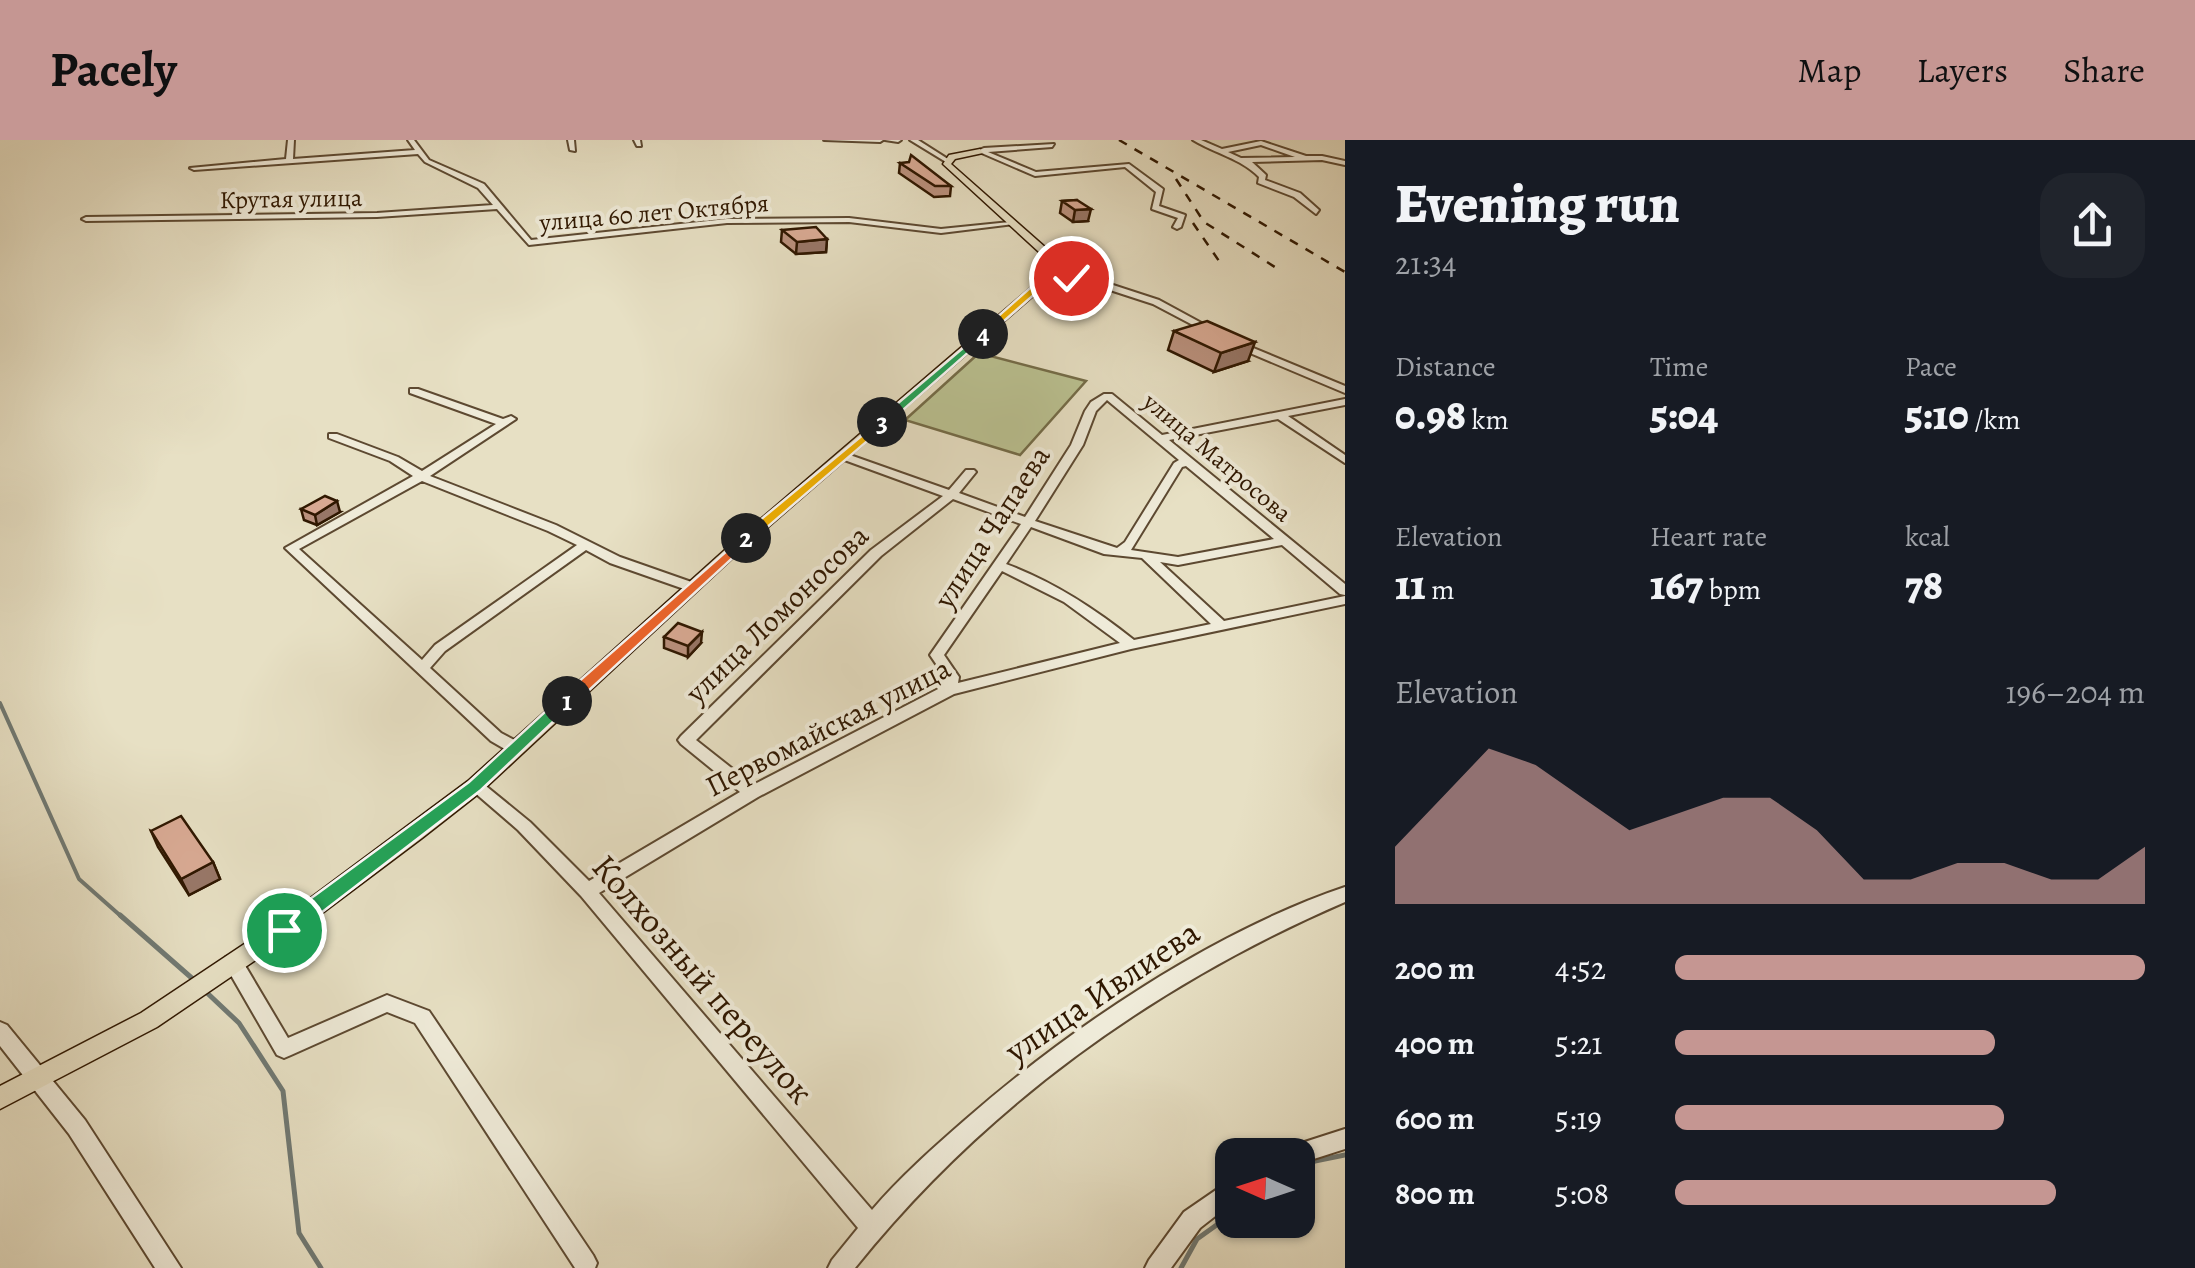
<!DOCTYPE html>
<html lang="en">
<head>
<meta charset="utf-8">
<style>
	:root { --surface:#171b24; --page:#20242c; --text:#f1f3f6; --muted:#9ea1a6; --accent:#c59692 }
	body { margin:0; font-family:Alegreya,serif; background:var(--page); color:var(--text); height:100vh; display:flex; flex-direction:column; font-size:38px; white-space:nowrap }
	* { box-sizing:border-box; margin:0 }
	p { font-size:32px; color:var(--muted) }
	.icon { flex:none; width:55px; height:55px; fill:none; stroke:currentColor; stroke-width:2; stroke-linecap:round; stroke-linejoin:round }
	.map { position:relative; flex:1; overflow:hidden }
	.sheet { display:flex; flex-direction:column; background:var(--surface); width:850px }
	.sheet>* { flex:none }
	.needle { width:65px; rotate:273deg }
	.buttons { position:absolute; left:1215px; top:998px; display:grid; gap:20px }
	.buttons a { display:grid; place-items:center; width:100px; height:100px; border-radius:20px; background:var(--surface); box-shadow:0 2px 8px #0004; font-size:50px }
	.pin { position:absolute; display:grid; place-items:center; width:85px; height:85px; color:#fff; margin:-42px; border:5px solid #fff; border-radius:50%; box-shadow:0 2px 10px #0007 }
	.km { position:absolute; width:50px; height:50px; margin:-25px; border-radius:50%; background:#222; color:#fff; font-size:28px; line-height:50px; text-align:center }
	.round { display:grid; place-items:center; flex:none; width:105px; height:105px; border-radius:30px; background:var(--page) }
	.summary { display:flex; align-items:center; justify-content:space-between; height:170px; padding:0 50px }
	h1 { font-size:55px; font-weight:800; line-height:75px }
	.figures { display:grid; grid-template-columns:repeat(3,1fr); gap:15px; height:170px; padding:10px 50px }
	.figures div { display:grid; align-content:center }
	.figures b { font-size:42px; font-weight:800 }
	.figures small { font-size:28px; font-weight:400 }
	.figures p { font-size:28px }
	.chart { height:280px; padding:20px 50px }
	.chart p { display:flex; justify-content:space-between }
	.chart svg { width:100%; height:180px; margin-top:10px; fill:var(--accent); opacity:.7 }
	ul { padding:0 50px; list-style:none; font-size:32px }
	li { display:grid; grid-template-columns:160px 120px 1fr; align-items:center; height:75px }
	li i { height:25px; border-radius:12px; background:var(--accent) }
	header { display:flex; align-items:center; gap:60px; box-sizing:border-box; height:140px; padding:0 50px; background:var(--accent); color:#111 }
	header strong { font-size:48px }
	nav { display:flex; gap:55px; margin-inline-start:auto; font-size:35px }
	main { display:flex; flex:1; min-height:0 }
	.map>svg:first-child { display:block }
	.green { fill:#bac191; stroke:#746c48; stroke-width:2.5 }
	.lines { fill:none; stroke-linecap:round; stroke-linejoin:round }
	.stream-far1 { stroke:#707973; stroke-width:4 }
	.stream { stroke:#707973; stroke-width:5 }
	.minor-casing { stroke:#5d4931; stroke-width:4 }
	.major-casing { stroke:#2f1700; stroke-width:3 }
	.minor { fill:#efebd9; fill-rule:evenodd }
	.major { fill:#e7e0c4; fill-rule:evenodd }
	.rail { stroke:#2f1700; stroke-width:2.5; stroke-dasharray:9 9; stroke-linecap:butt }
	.wall { fill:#bb927f; stroke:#2f1700; stroke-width:2.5 }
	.shaded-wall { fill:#987768; stroke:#2f1700; stroke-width:2.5 }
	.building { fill:#d9aa94; stroke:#2f1700; stroke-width:2.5 }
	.split-1 { fill:#22a559; stroke:#fff; stroke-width:2.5 }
	.split-2 { fill:#f0652b; stroke:#fff; stroke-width:2.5 }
	.split-3 { fill:#f5b400; stroke:#fff; stroke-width:2.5 }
	.split-4 { fill:#22a559; stroke:#fff; stroke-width:2.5 }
	.split-5 { fill:#f5b400; stroke:#fff; stroke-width:2.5 }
	.labels { text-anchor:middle; stroke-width:8; stroke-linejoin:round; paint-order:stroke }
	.far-street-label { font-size:25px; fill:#2f1700; stroke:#efebd9 }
	.street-label { font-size:30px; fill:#2f1700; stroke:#efebd9 }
	.near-street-label { font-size:35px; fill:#2f1700; stroke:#efebd9 }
</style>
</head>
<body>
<header>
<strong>Pacely</strong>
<nav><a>Map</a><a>Layers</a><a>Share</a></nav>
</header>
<main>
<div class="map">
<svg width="1345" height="1128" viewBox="0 0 1345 1128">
	<rect width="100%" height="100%" fill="#e7e0c4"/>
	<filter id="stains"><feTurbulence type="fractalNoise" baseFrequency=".002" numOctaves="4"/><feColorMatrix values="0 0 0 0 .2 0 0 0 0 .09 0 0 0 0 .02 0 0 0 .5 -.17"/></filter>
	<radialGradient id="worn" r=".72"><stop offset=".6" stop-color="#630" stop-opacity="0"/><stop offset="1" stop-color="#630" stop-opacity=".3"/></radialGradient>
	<!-- green -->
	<path class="green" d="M979,213L1086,241L1020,315L905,280Z"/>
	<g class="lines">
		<!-- stream-far1 -->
		<path class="stream-far1" d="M0,563L79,739L123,778"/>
		<!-- stream -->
		<g class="stream">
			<path d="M120,775L194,840"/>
			<path d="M204,850L239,883L283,951L299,1093L321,1128"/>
			<path d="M1298,1032L1315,1021L1345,1015"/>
			<path d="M1181,1128L1197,1099L1232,1074"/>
		</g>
		<!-- minor casing -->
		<g class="minor-casing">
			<g id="minor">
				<path d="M288,0H294L293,19L415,10L408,0H414L429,20L484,44L531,100L727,79L849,78L941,89L1010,82L1014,84L941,93L849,82L727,83L529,105L497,69L377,77L86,81L82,79L86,77L377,73L493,65L478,48L425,22L418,14L194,30L190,28L286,19Z"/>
				<path d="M568,0H574L575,11L570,10Z"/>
				<path d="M634,0H640L641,6H637Z"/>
				<path d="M824,0H883L880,2Z"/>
				<path d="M885,0H901L898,2Z"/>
				<path d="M910,0H918L951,21L946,22Z"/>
				<path d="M1193,0H1201L1222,9L1261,1L1306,16H1322L1345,21V25L1322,20L1252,22L1266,35L1265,40L1300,53L1319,70L1316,74L1294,57L1258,43L1259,37C1240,18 1216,14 1193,0ZM1261,5L1295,17L1241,18L1228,12Z"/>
				<path d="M1054,4L1052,7L988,12L1036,32L1129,24L1163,49L1159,66L1185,75L1181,87L1177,89L1173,87L1178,78L1152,69L1156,52L1125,27L1035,36L977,11L984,8Z"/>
				<path d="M1070,131L1159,160L1218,192L1210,194L1153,164L1067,136V132Z"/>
				<path d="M1234,200L1345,246V253L1231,205L1229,203Z"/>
				<path d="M410,249H418L503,279L511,276L516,279L430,336L556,385L620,417L697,444L699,447L692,451L687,450L610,423L586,410L445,511L430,528L501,593L522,604L524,608L522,612H510L491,601L285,408L413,336L390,321L329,298V294H337L398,317L422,331L496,284L410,253ZM422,341L548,391L577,405L435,505L422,520L299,409Z"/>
				<path d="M1104,254H1112L1162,295L1345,259V265L1288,276L1345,315V323L1278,279L1169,300L1345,444V455L1340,454L1282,405L1178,425L1160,422L1224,481L1345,456V464L1131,509L954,554L758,657L599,753L872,1070C900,1037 933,1008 965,980C1070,888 1212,792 1345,747V762C1155,844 985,966 855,1128H828L832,1120L858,1088L581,756L518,690L467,646L469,642H481L530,682L589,741L740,652L681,604L678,600L681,596L871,410L943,356L839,318V314H847L949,350L966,330H974L976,332L959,353L1025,377L1071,305L1085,271L1091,262ZM1107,260L1179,320L1174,323L1125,402L1117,408L1035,381L1083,305L1096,271ZM1186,326L1274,399L1178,417L1131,410L1182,327ZM953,359L1021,384L930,515L945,537L942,547L753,645L696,600L881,416ZM1031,387L1104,414L1142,418L1211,484L1134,500C1094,468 1054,442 1006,424ZM1002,431L1064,462L1120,503L958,543L959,537L944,515Z"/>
				<path d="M233,815L240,817L288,898L387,855L429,871L593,1115L597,1123L595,1128H575L415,883L387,872L291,915L284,918L277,915L224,823L226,817Z"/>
				<path d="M0,882L7,885L85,980L181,1128H155L69,994L0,906Z"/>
				<path d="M1345,989V1009L1298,1024V1015H1283L1286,1008Z"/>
				<path d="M1232,1039V1063L1200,1088L1171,1128H1145L1149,1120L1184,1072Z"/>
			</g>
		</g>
		<!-- major casing -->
		<g class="major-casing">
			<g id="major">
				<path d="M980,9L983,13L955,19L951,24L1071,130V134H1063L943,24L949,15Z"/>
				<path d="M1048,133L1057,135L737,414L482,651L422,698L301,789L157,887L0,969V946L141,873L285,777L468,641L727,408Z"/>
			</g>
		</g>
		<!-- minor -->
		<use href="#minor" class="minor"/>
		<!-- major -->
		<use href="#major" class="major"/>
		<!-- rail -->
		<g class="rail">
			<path d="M1119,0L1345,132"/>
			<path d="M1176,39L1204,82L1278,129"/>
			<path d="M1193,83L1219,121"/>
		</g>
	</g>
	<!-- wall -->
	<g class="wall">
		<path d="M900,23L951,46L950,56L934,57L899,33Z"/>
		<path d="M1077,60L1088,81L1073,82L1060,73L1062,61Z"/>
		<path d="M782,90L827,99L826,112L796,114L781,102Z"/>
		<path d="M1174,191L1248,221L1214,232L1168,210Z"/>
		<path d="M301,369L340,372L317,385L304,380Z"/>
		<path d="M664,497L701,503L688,517L664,508Z"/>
		<path d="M151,691L213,722L220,739L189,755L158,707Z"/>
	</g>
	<!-- shaded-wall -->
	<g class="shaded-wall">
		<path d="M1091,69L1088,81L1073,82L1075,70Z"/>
		<path d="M827,99L826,112L796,114L797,102Z"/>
		<path d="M1255,202L1248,221L1214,232L1221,213Z"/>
		<path d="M337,361L340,372L317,385L315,375Z"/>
		<path d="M702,492L701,503L688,517V506Z"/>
		<path d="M213,722L220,739L189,755L181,739Z"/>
	</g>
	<!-- building -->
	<g class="building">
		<path d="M911,15L951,46H935L900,23L909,22Z"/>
		<path d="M1077,60L1091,69L1075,70L1062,61Z"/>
		<path d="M816,87L827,99L797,102L782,90Z"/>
		<path d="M1207,181L1255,202L1221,213L1174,191Z"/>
		<path d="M325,356L337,361L315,375L301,369Z"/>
		<path d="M678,483L702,492L688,506L664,497Z"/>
		<path d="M181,676L213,722L181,739L151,691Z"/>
	</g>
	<!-- split-1 -->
	<path class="split-1" d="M561,557L575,561L481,650L291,796H276V784L469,642Z"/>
	<!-- split-2 -->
	<path class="split-2" d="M746,394L751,401L573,565H561V557Z"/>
	<!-- split-3 -->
	<path class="split-3" d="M882,279L886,285L751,401H742V395Z"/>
	<!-- split-4 -->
	<path class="split-4" d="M983,191L987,196L886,285H878V280Z"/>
	<!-- split-5 -->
	<path class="split-5" d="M1071,135L1074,140L1045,145L987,196L978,194L1038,141Z"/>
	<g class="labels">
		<!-- far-street labels -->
		<g class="far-street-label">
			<text transform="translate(291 58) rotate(-1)" y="9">Крутая улица</text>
			<text transform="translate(654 72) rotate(-5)" y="9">улица 60 лет Октября</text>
			<text transform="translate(1218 317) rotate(40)" y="9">улица Матросова</text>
		</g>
		<!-- street labels -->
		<g class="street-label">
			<text transform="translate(992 387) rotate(-57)" y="10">улица Чапаева</text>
			<text transform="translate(777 474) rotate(-44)" y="10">улица Ломоносова</text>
			<text transform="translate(828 587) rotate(-27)" y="10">Первомайская улица</text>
		</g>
		<!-- near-street labels -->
		<g class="near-street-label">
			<text transform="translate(703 839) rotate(49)" y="12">Колхозный переулок</text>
			<text transform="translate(1102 851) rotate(-34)" y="12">улица Ивлиева</text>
		</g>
	</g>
	<rect width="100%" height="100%" filter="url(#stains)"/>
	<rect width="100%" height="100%" fill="url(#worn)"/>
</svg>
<div class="buttons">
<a><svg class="needle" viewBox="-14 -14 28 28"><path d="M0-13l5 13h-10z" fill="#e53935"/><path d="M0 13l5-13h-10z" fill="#9ea1a6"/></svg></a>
</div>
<div class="pin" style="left:284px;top:790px;background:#1e9e55"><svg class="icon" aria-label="arrive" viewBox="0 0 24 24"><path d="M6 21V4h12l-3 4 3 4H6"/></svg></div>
<div class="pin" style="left:1071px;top:138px;background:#d93025"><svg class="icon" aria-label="check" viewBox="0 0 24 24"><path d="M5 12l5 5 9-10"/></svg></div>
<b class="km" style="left:567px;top:561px">1</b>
<b class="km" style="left:746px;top:398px">2</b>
<b class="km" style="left:882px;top:282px">3</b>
<b class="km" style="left:983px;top:194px">4</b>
</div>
<section class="sheet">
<div class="summary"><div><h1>Evening run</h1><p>21:34</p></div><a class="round"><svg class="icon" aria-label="share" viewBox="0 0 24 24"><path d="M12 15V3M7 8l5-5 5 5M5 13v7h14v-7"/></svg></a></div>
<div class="figures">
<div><p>Distance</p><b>0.98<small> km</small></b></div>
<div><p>Time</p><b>5:04</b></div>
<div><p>Pace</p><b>5:10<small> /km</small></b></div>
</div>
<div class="figures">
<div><p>Elevation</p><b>11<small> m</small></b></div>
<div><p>Heart rate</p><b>167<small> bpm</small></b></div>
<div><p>kcal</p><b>78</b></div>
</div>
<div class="chart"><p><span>Elevation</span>196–204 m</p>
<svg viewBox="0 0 160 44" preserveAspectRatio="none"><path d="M0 44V30L10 18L20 6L30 10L40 18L50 26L60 22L70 18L80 18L90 26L100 38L110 38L120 34L130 34L140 38L150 38L160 30V44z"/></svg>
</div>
<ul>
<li><b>200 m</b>4:52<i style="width:100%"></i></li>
<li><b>400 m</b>5:21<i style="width:68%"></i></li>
<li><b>600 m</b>5:19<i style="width:70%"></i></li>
<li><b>800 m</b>5:08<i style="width:81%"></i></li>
</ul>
</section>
</main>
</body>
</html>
